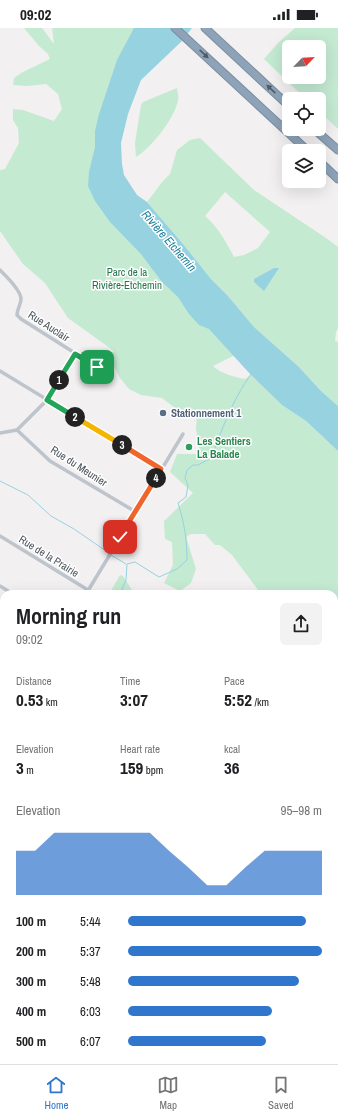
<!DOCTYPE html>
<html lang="en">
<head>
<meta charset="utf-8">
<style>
	:root { --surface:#fff; --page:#f2f2f2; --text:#202124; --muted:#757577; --line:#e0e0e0; --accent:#3076cc }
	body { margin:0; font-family:"Archivo Narrow",sans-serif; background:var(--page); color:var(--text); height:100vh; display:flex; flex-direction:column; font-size:15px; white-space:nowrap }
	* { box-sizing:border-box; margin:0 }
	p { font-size:13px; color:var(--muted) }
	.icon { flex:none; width:22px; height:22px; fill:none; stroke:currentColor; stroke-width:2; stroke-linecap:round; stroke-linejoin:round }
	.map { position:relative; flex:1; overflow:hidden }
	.side { position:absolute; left:0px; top:562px; width:338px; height:474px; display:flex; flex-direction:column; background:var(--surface); border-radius:12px 12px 0 0; box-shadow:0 4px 16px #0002 }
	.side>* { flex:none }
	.needle { width:26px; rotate:65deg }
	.tools { position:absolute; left:282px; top:12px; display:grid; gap:8px }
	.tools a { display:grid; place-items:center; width:44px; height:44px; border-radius:6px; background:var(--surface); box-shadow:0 4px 16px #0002; font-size:20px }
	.pin { position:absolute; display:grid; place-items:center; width:34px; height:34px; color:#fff; margin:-17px; border-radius:8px; box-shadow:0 2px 6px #0006 }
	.km { position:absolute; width:20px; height:20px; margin:-10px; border-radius:50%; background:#222; color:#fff; font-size:11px; line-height:20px; text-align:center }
	.round { display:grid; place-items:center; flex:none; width:42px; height:42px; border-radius:6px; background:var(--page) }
	.head { display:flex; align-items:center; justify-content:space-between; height:68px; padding:0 16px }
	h1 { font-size:22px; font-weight:700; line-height:30px }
	.metrics { display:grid; grid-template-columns:repeat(3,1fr); gap:6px; height:68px; padding:4px 16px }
	.metrics div { display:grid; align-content:center }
	.metrics b { font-size:17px; font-weight:700 }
	.metrics small { font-size:11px; font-weight:400 }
	.metrics p { font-size:11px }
	.chart { height:112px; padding:8px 16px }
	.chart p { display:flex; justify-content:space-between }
	.chart svg { width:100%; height:72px; margin-top:4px; fill:var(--accent); opacity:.7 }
	ul { padding:0 16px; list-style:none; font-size:13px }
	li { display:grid; grid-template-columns:64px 48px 1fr; align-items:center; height:30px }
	li i { height:10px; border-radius:5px; background:var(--accent) }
	.status { display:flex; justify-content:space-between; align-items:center; height:28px; padding:0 20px; background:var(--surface); direction:ltr }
	.status svg { height:11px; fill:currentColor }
	.tabs { display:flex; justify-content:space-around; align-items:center; height:56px; border-top:1px solid var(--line); background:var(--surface); font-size:11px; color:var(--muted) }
	.tabs a { display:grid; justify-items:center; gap:2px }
	.tabs .selected { color:var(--accent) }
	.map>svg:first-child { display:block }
	.green { fill:#c4ead2; fill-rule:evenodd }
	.water { fill:#97d2e1 }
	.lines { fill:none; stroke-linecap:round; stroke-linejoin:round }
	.stream { stroke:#97d2e1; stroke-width:1 }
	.highway-casing { stroke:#798ea4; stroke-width:9 }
	.street { stroke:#bdc4cb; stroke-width:3.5 }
	.highway { stroke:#8ea3b8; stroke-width:7 }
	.oneway { fill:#515b64 }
	.split-1-casing { stroke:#fff; stroke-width:8 }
	.split-2-casing { stroke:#fff; stroke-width:8 }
	.split-3-casing { stroke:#fff; stroke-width:8 }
	.split-4-casing { stroke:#fff; stroke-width:8 }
	.split-5-casing { stroke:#fff; stroke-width:8 }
	.split-6-casing { stroke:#fff; stroke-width:8 }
	.split-1 { stroke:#22a559; stroke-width:5 }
	.split-2 { stroke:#22a559; stroke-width:5 }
	.split-3 { stroke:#f5b400; stroke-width:5 }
	.split-4 { stroke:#f0652b; stroke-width:5 }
	.split-5 { stroke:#f0652b; stroke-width:5 }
	.split-6 { stroke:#f5b400; stroke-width:5 }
	.service-dot { fill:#5c6f8a; stroke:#fff; stroke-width:1.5 }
	.leisure-dot { fill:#2e9e5b; stroke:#fff; stroke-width:1.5 }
	.labels { text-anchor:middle; stroke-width:3; stroke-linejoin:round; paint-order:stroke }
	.park-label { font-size:11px; fill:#23744b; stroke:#fff }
	.street-label { font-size:11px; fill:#4a535b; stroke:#fff }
	.service-label { font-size:11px; font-weight:bold; fill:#4e5e75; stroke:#fff; text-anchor:start }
	.leisure-label { font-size:11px; font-weight:bold; fill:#27864d; stroke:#fff; text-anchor:start }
	.water-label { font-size:12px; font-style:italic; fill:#1f819a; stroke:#fff }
</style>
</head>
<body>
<div class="status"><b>09:02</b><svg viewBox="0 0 49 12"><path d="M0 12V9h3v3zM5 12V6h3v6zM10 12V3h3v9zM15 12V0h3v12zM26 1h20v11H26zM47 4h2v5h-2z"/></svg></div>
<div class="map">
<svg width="338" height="1036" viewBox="0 0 338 1036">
	<rect width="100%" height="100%" fill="#f2f0f0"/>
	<!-- green -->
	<g class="green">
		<path d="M24,0H42L54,16L52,0H161L108,112L121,176L249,320L213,338C222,346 234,349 245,351L251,347L282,377L306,393L338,423V645L334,641V566H261L232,527L220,517H215L205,506H191L187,508V512L196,541L191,555L180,563L164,555L173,537L172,514L165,511L164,493L193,465L170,444L177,426H200L196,401L197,386L190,382L179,383L162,370L141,367L129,361L120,350L113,336L112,326L114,323L68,290L45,255L23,236L0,203V142L5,141L19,115L18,100L13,92V81L23,82L54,93L62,81L58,66L46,56L27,58L13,57L14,50L21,45L50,31L48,26L39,18Z"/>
		<path d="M295,0H338V101L319,83V71H306L264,31L278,15ZM289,19H319V49H289Z"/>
		<path d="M177,60C177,63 179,68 178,72C175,90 151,120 136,129L135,115L141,77L143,74Z"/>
		<path d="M200,110L254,162L326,210L338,219V300L336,304L335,313L338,314V378L321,363L299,339L254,299L228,268L211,251L183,216L147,174L163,153L170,146L177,122L190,112ZM225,164L270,204L258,220L244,227L234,229C226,214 218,199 205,188Z"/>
		<path d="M120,547L123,548L132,562L133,566H109Z"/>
		<path d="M0,719L4,724V842L0,838Z"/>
		<path d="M4,910V1032H334V933L338,936V1036H0V914Z"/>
	</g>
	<!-- water -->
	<g class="water">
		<path d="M134,0H192L182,13L141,52L128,86L121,115L122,136L124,147L137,167L147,174L183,216L211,251L228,268L254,299L299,339L321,363L338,378V423L306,393L282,377L251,347L209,301L199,297L189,286L178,269L162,254L141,226L110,194L95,173L88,158L89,144L95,119V103L99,86L117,32Z"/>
		<path d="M274,240H279L264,263L254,254V251Z"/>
		<path d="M334,666L338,668V711L334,708Z"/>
		<path d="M334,718L338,720V762L334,760Z"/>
	</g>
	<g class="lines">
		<!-- stream -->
		<g class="stream">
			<path d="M0,453L28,467L51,488L74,501L109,525"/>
			<path d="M111,527L126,536"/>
			<path d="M120,566L126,552L127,536L135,534L159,549L177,541L187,532C187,511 184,494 178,475L186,469L188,457L185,450L187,442L193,437H198L211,430C223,399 232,373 251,346"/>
			<path d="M0,724L4,722"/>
			<path d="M0,755L4,757"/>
			<path d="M0,800L4,798"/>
			<path d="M334,997L338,993"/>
			<path d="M209,1032L215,1036"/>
			<path d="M134,1036L136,1032"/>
			<path d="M288,1036L295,1032"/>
		</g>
		<!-- highway casing -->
		<g class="highway-casing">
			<g id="highway">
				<path d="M175,0L308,123"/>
				<path d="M205,0L289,78"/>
				<path d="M314,101L338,122"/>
				<path d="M319,133L338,151"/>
			</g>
		</g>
		<!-- street -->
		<g class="street">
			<path d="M0,242C6,248 21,262 21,271C21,276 17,281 17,287L21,291L97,339"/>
			<path d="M0,343L161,441"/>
			<path d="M17,402L50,433L136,484"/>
			<path d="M0,405L17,402L47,372L75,326"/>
			<path d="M0,508L88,562"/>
			<path d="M0,558L13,566"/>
			<path d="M86,566L183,406"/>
			<path d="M0,619L4,617"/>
		</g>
		<!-- highway -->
		<use href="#highway" class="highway"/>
	</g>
	<!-- one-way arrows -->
	<defs><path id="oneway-solid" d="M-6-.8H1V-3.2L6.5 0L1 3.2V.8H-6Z"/></defs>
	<g class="oneway">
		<use href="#oneway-solid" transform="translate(204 26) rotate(43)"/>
		<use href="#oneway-solid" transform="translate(271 61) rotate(-137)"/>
	</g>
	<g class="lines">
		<!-- split-1 casing -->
		<g class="split-1-casing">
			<path id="split-1" d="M59,352L75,326L97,339"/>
		</g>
		<!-- split-2 casing -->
		<g class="split-2-casing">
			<path id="split-2" d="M59,352L47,372L75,389"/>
		</g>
		<!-- split-3 casing -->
		<g class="split-3-casing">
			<path id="split-3" d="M75,389L122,417"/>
		</g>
		<!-- split-4 casing -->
		<g class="split-4-casing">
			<path id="split-4" d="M122,417L161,441L156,450"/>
		</g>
		<!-- split-5 casing -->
		<g class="split-5-casing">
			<path id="split-5" d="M127,497L156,450"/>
		</g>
		<!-- split-6 casing -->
		<g class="split-6-casing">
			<path id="split-6" d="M120,509L127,497"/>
		</g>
		<!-- split-1 -->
		<use href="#split-1" class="split-1"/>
		<!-- split-2 -->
		<use href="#split-2" class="split-2"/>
		<!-- split-3 -->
		<use href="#split-3" class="split-3"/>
		<!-- split-4 -->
		<use href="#split-4" class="split-4"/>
		<!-- split-5 -->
		<use href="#split-5" class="split-5"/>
		<!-- split-6 -->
		<use href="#split-6" class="split-6"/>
	</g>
	<!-- markers -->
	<circle class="service-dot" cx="163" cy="385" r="4"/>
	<circle class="leisure-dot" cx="189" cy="419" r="4"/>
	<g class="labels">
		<!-- park labels -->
		<g class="park-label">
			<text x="127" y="248">Parc de la<tspan x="127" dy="13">Rivière-Etchemin</tspan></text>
		</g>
		<!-- street labels -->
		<g class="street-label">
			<text transform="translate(49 298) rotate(33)" y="4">Rue Auclair</text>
			<text transform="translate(79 438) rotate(33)" y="4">Rue du Meunier</text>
			<text transform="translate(49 528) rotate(32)" y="4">Rue de la Prairie</text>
		</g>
		<!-- service labels -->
		<g class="service-label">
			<text x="171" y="389">Stationnement 1</text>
		</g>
		<!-- leisure labels -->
		<g class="leisure-label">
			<text x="197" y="417">Les Sentiers<tspan x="197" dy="13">La Balade</tspan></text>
		</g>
		<!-- water labels -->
		<g class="water-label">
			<text transform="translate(169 213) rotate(49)" y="4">Rivière Etchemin</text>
		</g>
	</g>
</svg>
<div class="tools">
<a><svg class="needle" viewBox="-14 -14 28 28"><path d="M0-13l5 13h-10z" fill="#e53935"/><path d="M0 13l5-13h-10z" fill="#757577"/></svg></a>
<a><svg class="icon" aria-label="locate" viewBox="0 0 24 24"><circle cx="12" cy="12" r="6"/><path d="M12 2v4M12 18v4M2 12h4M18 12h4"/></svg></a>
<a><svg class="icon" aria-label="layers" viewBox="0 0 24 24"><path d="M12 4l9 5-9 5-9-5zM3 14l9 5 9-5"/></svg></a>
</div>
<div class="pin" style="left:97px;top:339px;background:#1e9e55"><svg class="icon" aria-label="arrive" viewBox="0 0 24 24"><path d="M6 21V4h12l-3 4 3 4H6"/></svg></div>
<div class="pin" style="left:120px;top:509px;background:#d93025"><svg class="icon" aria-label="check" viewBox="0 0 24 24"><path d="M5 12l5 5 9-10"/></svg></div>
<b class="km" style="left:59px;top:352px">1</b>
<b class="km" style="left:75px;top:389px">2</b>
<b class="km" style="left:122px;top:417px">3</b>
<b class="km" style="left:156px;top:450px">4</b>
<section class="side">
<div class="head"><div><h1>Morning run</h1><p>09:02</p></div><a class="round"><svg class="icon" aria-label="share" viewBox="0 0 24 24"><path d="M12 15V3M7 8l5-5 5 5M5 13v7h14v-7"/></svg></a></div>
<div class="metrics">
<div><p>Distance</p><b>0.53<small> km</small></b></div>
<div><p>Time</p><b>3:07</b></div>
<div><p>Pace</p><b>5:52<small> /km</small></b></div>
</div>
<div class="metrics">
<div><p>Elevation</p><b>3<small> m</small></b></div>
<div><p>Heart rate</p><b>159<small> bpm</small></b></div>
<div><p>kcal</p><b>36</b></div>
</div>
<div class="chart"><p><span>Elevation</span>95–98 m</p>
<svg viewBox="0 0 160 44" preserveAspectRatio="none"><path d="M0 44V17L10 17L20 6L30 6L40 6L50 6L60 6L70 6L80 17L90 27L100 38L110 38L120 27L130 17L140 17L150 17L160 17V44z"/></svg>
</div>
<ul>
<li><b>100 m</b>5:44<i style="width:92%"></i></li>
<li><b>200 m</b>5:37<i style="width:100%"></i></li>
<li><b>300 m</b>5:48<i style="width:88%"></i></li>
<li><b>400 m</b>6:03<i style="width:74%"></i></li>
<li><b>500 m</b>6:07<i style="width:71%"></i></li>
</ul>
</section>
</div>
<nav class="tabs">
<a class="selected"><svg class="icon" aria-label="home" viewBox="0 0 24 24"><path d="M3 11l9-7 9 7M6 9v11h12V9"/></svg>Home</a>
<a><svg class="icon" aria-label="map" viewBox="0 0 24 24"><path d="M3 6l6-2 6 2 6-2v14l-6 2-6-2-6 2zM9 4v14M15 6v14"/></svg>Map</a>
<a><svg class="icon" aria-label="saved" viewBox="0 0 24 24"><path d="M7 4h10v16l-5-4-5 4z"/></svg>Saved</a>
</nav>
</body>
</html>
